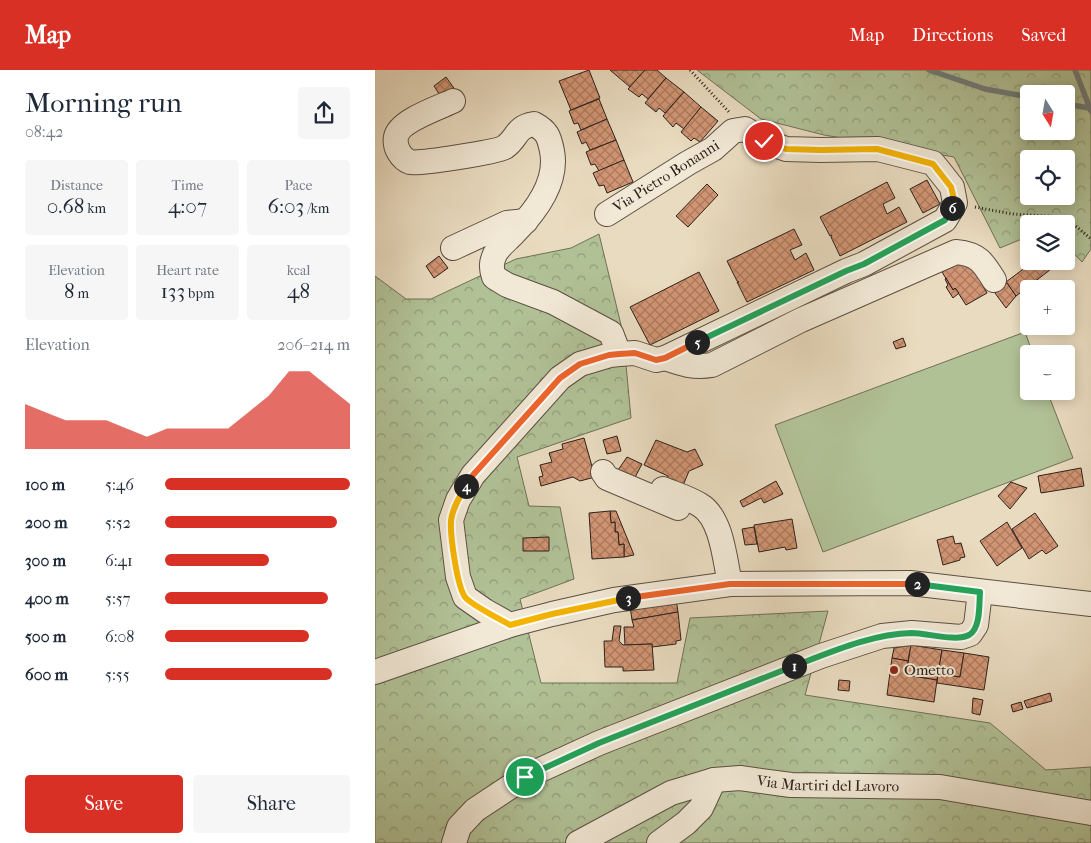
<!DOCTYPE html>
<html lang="en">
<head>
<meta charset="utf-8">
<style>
	:root { --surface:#fff; --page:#f6f6f7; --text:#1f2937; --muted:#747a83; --accent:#d93025 }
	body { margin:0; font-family:"IM FELL French Canon",serif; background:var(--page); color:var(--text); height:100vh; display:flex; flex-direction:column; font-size:19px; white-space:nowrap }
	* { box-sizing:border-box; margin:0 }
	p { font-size:16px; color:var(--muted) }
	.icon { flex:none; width:28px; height:28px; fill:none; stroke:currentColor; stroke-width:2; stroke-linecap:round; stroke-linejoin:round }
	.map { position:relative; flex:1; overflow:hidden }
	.details { display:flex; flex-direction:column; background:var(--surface); width:375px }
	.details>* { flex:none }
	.needle { width:32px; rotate:169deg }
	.fabs { position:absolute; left:645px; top:15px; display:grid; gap:10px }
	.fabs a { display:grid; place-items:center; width:55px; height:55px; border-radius:5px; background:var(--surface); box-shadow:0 2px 12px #0003; font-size:25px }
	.pin { position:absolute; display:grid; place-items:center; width:42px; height:42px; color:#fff; margin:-21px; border:2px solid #fff; border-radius:50%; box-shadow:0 1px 5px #0007 }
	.km { position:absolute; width:25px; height:25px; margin:-12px; border-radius:50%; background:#222; color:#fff; font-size:14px; line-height:25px; text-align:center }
	.round { display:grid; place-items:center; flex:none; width:52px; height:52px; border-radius:5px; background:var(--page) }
	.head { display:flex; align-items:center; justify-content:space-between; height:85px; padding:0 25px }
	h1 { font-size:28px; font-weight:600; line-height:38px }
	.stats { display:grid; grid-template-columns:repeat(3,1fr); gap:8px; height:85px; padding:5px 25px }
	.stats div { display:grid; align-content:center; border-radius:5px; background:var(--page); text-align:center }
	.stats b { font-size:21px; font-weight:600 }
	.stats small { font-size:14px; font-weight:400 }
	.stats p { font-size:14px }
	.chart { height:140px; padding:10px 25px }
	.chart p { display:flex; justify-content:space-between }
	.chart svg { width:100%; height:90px; margin-top:5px; fill:var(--accent); opacity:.7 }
	.action { display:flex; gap:10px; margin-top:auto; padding:10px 25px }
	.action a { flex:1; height:58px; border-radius:5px; background:var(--accent); color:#fff; font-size:20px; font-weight:600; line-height:58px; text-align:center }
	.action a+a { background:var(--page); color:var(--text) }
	ul { padding:0 25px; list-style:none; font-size:16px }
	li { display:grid; grid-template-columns:80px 60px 1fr; align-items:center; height:38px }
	li i { height:12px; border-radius:6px; background:var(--accent) }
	header { display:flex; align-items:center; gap:30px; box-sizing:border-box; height:70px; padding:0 25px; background:var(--accent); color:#fff }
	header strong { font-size:24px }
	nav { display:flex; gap:28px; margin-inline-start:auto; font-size:18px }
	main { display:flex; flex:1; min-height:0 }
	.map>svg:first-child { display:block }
	.forest { fill:url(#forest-crowns); stroke:#6f7058; fill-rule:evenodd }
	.pitch { fill:#b1c196; stroke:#6f7058 }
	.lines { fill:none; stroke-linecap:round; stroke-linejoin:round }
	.stream { stroke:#6f7c7b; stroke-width:5.5 }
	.building { fill:url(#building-cross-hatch); stroke:#2d201b }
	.minor-casing { stroke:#5c4f44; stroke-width:26 }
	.path { stroke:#2d201b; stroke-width:3; stroke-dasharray:1 2.5; stroke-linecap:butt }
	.minor { stroke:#f1e8d5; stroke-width:24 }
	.split-1-casing { stroke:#fff; stroke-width:10 }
	.split-2-casing { stroke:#fff; stroke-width:10 }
	.split-3-casing { stroke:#fff; stroke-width:10 }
	.split-4-casing { stroke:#fff; stroke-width:10 }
	.split-5-casing { stroke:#fff; stroke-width:10 }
	.split-6-casing { stroke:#fff; stroke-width:10 }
	.split-7-casing { stroke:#fff; stroke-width:10 }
	.split-1 { stroke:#22a559; stroke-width:6 }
	.split-2 { stroke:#22a559; stroke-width:6 }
	.split-3 { stroke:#f0652b; stroke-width:6 }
	.split-4 { stroke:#f5b400; stroke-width:6 }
	.split-5 { stroke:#f0652b; stroke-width:6 }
	.split-6 { stroke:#22a559; stroke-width:6 }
	.split-7 { stroke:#f5b400; stroke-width:6 }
	.poi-dot { fill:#8f2418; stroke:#f1e8d5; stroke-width:2 }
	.labels { text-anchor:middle; stroke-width:4; stroke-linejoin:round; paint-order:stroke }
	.street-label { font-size:15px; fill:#2d201b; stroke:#f1e8d5 }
	.poi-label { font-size:15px; fill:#2d201b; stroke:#f1e8d5; text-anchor:start }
</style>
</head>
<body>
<header>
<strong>Map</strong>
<nav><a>Map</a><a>Directions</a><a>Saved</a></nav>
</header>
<main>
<section class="details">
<div class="head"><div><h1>Morning run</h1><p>08:42</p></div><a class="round"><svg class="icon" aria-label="share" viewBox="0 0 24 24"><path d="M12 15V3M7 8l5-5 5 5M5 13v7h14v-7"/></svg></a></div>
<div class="stats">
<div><p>Distance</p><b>0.68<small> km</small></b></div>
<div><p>Time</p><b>4:07</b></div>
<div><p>Pace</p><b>6:03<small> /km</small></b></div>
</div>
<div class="stats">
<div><p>Elevation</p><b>8<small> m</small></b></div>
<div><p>Heart rate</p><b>133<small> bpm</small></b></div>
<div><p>kcal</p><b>48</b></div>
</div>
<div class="chart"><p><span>Elevation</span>206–214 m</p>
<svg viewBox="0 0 160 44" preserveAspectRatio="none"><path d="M0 44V22L10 26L20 30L30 30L40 30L50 34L60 38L70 34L80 34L90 34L100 34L110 26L120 18L130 6L140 6L150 14L160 22V44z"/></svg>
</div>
<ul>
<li><b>100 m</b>5:46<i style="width:100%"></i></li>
<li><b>200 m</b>5:52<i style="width:93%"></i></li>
<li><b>300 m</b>6:41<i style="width:56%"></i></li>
<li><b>400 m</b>5:57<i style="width:88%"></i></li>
<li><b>500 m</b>6:08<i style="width:78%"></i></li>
<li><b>600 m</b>5:55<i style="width:90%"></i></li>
</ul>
<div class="action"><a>Save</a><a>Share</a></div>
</section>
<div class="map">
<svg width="716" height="773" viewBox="0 0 716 773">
	<defs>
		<pattern id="forest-crowns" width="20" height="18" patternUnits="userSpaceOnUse" patternTransform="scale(1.25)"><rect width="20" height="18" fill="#b1c196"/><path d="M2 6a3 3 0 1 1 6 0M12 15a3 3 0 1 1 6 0" fill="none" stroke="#909c7a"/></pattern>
		<pattern id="building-cross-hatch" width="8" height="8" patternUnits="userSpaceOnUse" patternTransform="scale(1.25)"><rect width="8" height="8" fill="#d29573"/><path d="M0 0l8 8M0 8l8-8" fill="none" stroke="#ab795e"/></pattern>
	</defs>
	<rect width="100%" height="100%" fill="#e9dbbf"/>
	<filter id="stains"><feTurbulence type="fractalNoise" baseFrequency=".004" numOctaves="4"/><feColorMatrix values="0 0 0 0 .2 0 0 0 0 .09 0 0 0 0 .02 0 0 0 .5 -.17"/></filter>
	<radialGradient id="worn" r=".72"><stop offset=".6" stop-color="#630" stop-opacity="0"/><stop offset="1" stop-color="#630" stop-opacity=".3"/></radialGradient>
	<!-- forest -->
	<g class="forest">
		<path d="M322,0H716V179L707,192L691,175V154H654V166L625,178L579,87L449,65L386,49ZM654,24H691V61H654ZM654,89H691V126H654Z"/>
		<path d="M224,164L248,263L256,348L142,387L154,436L185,437L199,509L145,529L166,613H302L315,548L453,541L430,625L615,653L671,700L716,697V773H0V206L31,229H56L141,189L196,178Z"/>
	</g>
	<!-- pitch -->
	<path class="pitch" d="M650,262L658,284H654V321H672L698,388L448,482L400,355Z"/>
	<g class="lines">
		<!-- stream -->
		<g class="stream">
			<path d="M554,0L610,19L654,27"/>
			<path d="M700,0L716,41"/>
			<path d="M691,34L714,38"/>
		</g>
	</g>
	<!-- building -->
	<g class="building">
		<path d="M214,0L225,28L196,40L184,11Z"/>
		<path d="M235,0H270L255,17Z"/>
		<path d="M270,0H282L291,8L273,29L267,24L264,27L253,19Z"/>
		<path d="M71,7L81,21L68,30L59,16Z"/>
		<path d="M291,8L309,22L290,43L284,38L281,42L270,33Z"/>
		<path d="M309,22L326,37L309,59L301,53L298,57L288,46Z"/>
		<path d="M224,29L232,49L206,60L203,53L199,54L194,41Z"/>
		<path d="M326,37L343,51L325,72L319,68L316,71L306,62Z"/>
		<path d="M232,49L241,70L215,80L211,72L207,74L202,62Z"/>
		<path d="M241,70L249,90L224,101L220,94L216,95L211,82Z"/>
		<path d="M249,90L258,112L232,123L229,115L224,116L218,103Z"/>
		<path d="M552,110L565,134L548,143L535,119Z"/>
		<path d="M512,112L520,128L508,134L512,144L524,137L532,152L465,186L456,167L457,165L455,166L445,147Z"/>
		<path d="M332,114L343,125L313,157L301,146Z"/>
		<path d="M419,159L427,175L415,180L420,190L431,183L439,200L372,232L362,212H364L362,211L352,191Z"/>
		<path d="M64,186L73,198L59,208L51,196Z"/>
		<path d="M593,186L604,204L602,205L612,223L591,235L580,218L578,220L567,202Z"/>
		<path d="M659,191H677L680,196L641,226L631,212Z"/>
		<path d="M324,202L344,241L275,275L255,237Z"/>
		<path d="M571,208L578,220L580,218L584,223L578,228L571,217L573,215L570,209Z"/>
		<path d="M632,213L641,226L631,238L620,223Z"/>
		<path d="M528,268L531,276L521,279L518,272Z"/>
		<path d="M242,366L246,381L232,384L228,370Z"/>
		<path d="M209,368L220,407L205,411L198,407L166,416L164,407L168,406L165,395L177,392L174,383L188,379L187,374Z"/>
		<path d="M281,370L312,382L320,379L328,395L314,401L307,418L291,412L293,406L269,395Z"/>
		<path d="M252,387L267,394L257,413L241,403Z"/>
		<path d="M706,398L709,416L666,423L663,406Z"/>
		<path d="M401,411L408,424L389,433L386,428L368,437L365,431Z"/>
		<path d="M636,412L652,418L635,439L623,426Z"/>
		<path d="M235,441H241L259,485L249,487V474L244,475L243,462H240V452L236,453Z"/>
		<path d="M235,441L236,453L240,452V462H243L244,475L249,474V487L217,489L214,443Z"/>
		<path d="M660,443L683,476L671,484L667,480L654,489L637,459Z"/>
		<path d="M417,449L422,478L411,480L410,477L384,482L379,455Z"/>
		<path d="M632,452L647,478L622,496L605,471Z"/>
		<path d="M379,457L382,474L370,475L367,459Z"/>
		<path d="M578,466L580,474L586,473L590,487L585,488V490L568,495L562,470Z"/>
		<path d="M174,467V481H148V468Z"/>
		<path d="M301,529L303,542L257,550L255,536Z"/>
		<path d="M303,542L306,570L301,571V574L277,577V574L250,575L249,557H259L257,550Z"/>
		<path d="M239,556H246L244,571L248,575L277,574L279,600L248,601V597H230L229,571H237Z"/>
		<path d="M536,575L533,591L517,588L519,578Z"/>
		<path d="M536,575L567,580L562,610L531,605Z"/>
		<path d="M567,580L589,583L585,607L563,604Z"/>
		<path d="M589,583L614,587L609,620L562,613L563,604L585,607Z"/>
		<path d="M517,588L533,591L531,605L562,610L559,632L512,625Z"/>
		<path d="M464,610L475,611L474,621L463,620Z"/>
		<path d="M675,623L677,631L652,638L649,631Z"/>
		<path d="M598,628L608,630L605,645L597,643Z"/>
		<path d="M646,632L648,639L638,642L636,635Z"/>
	</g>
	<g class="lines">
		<!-- minor casing -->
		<g class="minor-casing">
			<g id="minor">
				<path d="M78,31C63,38 24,51 21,67C19,77 26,89 35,92C45,94 122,82 130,77C143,68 140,57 159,54C172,61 174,66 177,81C183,112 161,141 140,162C134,169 124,176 120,184C116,193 116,198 119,207L132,215L178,232L236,263L244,284"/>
				<path d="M78,178L132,153L151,151"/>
				<path d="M290,288C307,294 319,298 337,295L426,250L581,182C603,184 608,192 619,210"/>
				<path d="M228,402L232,408L303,438"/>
				<path d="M288,419C300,424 314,428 325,435C347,448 350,491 355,514"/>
				<path d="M135,555L110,541L90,527L83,507L76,450L83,430L98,405L185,308L205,294L235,285L244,284L260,283L281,290L290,288L471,201L489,194L570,150L580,133L577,117L558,93L503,79L446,80L411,79L389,71L370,59L358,61L338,79L313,93L232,144"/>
				<path d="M0,602L135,555L177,544L239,530L355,514L535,513L716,534"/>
				<path d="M79,773L84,757L100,740L150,707L224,673L446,586L507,566L537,563L586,567L595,564L601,555L605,522"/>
				<path id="s1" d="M203,773L296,723L339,710L365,708L416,715L565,717L716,743"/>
				<path d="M284,773L311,753L326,738L339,710"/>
			</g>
		</g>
		<!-- path -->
		<g class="path">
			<path d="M315,0L354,42"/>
			<path d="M600,137L637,144L690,147L716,169"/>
		</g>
		<!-- minor -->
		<use href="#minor" class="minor"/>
	</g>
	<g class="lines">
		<!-- split-1 casing -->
		<g class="split-1-casing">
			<path id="split-1" d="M150,707L224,673L419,596"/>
		</g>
		<!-- split-2 casing -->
		<g class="split-2-casing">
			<path id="split-2" d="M419,596C456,582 496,564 537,563C552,563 581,572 594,565C606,558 604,533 605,522L542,514"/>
		</g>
		<!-- split-3 casing -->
		<g class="split-3-casing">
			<path id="split-3" d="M253,528L355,514H542"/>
		</g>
		<!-- split-4 casing -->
		<g class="split-4-casing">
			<path id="split-4" d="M91,416C85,426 77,439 76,451C75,465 82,516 90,527C96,535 125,549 135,555L177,544L253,528"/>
		</g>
		<!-- split-5 casing -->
		<g class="split-5-casing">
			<path id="split-5" d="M91,416L98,405L185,308L205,294L234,285L244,284L260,283L281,290L290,288L322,272"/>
		</g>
		<!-- split-6 casing -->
		<g class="split-6-casing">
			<path id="split-6" d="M322,272L471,201L489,194L570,150L577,138"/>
		</g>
		<!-- split-7 casing -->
		<g class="split-7-casing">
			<path id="split-7" d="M389,71L411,79L446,80L502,79L558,94L576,117L580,133L577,138"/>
		</g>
		<!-- split-1 -->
		<use href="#split-1" class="split-1"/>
		<!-- split-2 -->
		<use href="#split-2" class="split-2"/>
		<!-- split-3 -->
		<use href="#split-3" class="split-3"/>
		<!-- split-4 -->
		<use href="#split-4" class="split-4"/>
		<!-- split-5 -->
		<use href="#split-5" class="split-5"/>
		<!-- split-6 -->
		<use href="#split-6" class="split-6"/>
		<!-- split-7 -->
		<use href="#split-7" class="split-7"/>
	</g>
	<!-- markers -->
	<circle class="poi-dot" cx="519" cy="600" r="5"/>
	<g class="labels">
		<!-- street labels -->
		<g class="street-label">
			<text transform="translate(291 106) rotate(-32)" y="5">Via Pietro Bonanni</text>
			<text dy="5" stroke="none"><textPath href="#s1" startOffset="265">Via Martiri del Lavoro</textPath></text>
		</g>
		<!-- poi labels -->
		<g class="poi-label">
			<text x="529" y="605">Ometto</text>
		</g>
	</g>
	<rect width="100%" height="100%" filter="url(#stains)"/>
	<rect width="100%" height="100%" fill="url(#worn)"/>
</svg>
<div class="fabs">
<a><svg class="needle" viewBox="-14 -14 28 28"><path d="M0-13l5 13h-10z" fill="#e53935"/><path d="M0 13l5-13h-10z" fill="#747a83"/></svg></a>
<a><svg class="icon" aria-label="locate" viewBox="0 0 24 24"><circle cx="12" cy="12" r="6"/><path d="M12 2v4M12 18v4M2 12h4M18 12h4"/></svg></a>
<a><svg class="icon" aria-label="layers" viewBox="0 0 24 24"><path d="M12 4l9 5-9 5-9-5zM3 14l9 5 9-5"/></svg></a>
<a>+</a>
<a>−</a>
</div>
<div class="pin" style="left:150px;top:707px;background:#1e9e55"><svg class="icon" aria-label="arrive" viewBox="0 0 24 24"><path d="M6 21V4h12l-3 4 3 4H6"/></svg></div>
<div class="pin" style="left:389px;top:71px;background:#d93025"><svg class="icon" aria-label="check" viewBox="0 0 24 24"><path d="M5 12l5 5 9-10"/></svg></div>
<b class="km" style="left:419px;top:596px">1</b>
<b class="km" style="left:542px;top:514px">2</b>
<b class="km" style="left:253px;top:528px">3</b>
<b class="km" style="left:91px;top:416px">4</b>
<b class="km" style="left:322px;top:272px">5</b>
<b class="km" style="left:577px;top:138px">6</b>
</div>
</main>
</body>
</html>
